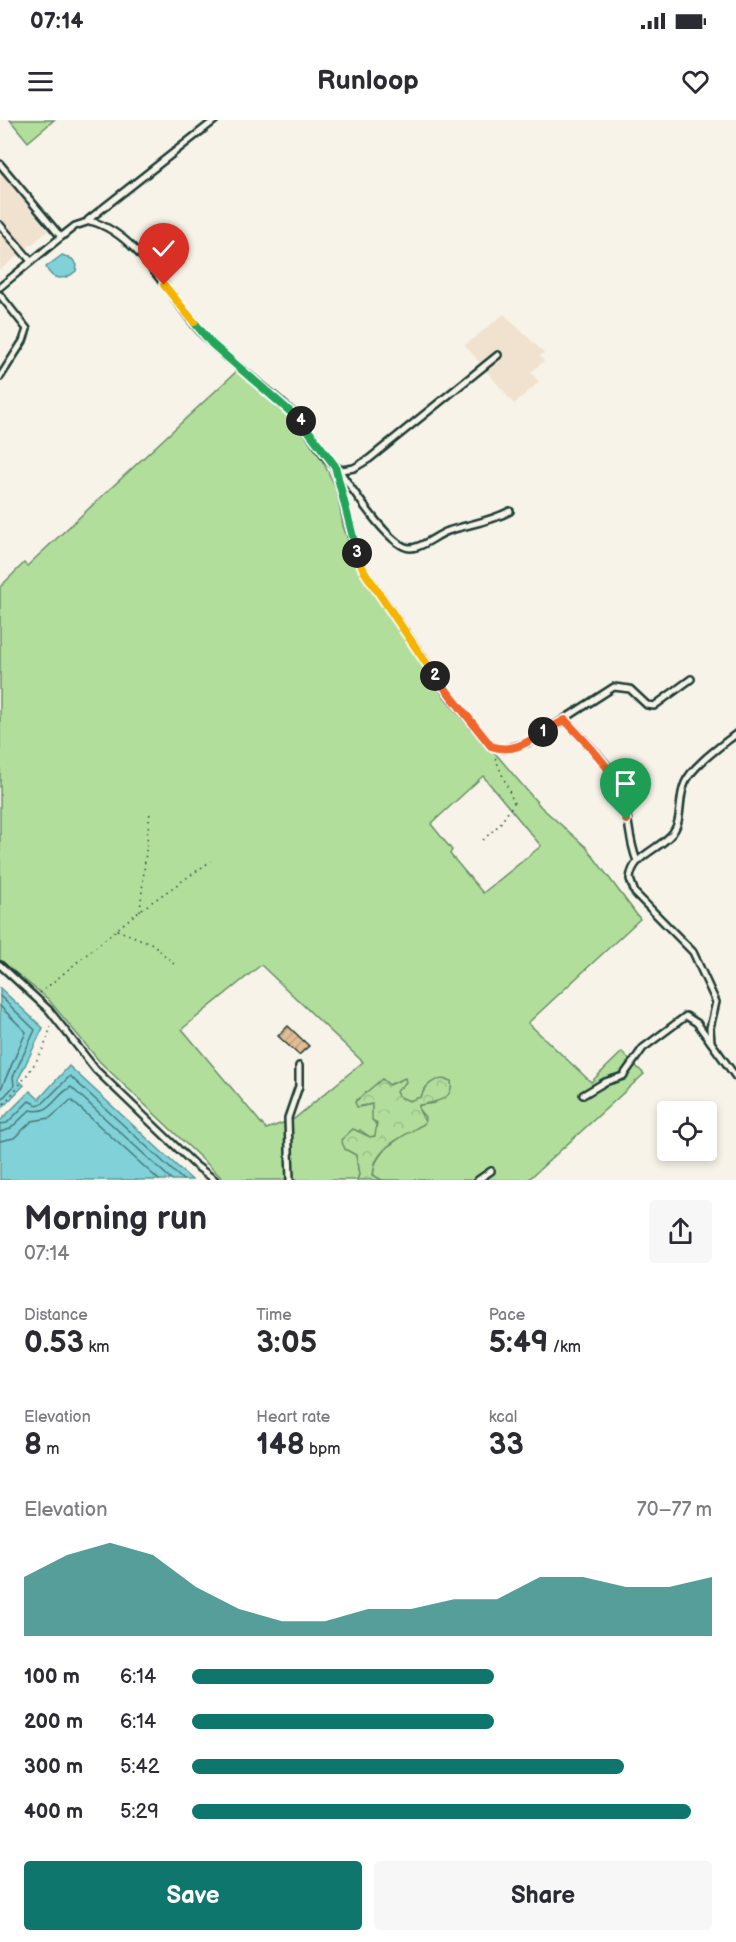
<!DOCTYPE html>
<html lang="en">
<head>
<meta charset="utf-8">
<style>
	:root { --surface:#fff; --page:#f7f7f7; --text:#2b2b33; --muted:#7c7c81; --accent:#0f766e }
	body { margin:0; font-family:"Balsamiq Sans",sans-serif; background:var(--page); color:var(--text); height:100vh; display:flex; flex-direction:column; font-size:22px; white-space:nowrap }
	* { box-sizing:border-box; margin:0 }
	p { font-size:20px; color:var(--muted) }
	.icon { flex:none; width:33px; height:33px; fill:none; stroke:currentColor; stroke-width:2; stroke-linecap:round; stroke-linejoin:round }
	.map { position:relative; height:1060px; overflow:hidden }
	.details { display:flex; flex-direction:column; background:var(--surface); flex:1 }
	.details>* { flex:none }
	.buttons { position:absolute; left:657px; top:981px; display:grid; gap:12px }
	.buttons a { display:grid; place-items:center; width:60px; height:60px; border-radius:6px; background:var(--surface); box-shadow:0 3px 9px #0003; font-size:30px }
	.pin { position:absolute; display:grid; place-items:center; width:51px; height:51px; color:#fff; margin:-62px -26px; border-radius:50% 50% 50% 0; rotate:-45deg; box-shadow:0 0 6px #0007 }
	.pin .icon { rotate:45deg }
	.km { position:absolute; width:30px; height:30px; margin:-15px; border-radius:50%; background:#222; color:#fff; font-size:16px; line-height:30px; text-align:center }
	.round { display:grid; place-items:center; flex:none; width:63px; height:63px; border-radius:6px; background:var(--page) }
	.headline { display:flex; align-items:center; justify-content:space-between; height:102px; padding:0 24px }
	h1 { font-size:33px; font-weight:700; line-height:45px }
	.metrics { display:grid; grid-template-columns:repeat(3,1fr); gap:9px; height:102px; padding:6px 24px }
	.metrics div { display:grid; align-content:center }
	.metrics b { font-size:30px; font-weight:700 }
	.metrics small { font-size:16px; font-weight:400 }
	.metrics p { font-size:16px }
	.chart { height:168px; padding:12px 24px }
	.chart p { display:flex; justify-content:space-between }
	.chart svg { width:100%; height:108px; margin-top:6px; fill:var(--accent); opacity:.7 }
	.cta { display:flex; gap:12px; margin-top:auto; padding:12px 24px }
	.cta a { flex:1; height:69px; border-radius:6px; background:var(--accent); color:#fff; font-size:24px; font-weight:700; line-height:69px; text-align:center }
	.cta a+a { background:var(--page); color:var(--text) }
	ul { padding:0 24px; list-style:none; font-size:20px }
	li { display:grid; grid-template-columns:96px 72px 1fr; align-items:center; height:45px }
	li i { height:15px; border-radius:8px; background:var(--accent) }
	.status { display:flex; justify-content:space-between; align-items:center; height:42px; padding:0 30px; background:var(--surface); direction:ltr }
	.status svg { height:16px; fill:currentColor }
	header { display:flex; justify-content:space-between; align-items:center; height:78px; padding:0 24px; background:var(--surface); font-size:27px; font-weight:700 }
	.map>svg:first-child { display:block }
	.built { fill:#f1e2cf }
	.green { fill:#b2de9c; stroke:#688e68; stroke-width:1.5; fill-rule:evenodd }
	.forest { fill:url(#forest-crowns); stroke:#688e68; stroke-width:1.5 }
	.water { fill:#80d1d8; stroke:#599696; stroke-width:1.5 }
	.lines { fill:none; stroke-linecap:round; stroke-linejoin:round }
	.shore { stroke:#467876; stroke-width:1.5 }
	.building { fill:url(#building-hatch); stroke:#1f3d34; stroke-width:1.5 }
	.service-casing { stroke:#1f3d34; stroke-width:10 }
	.path { stroke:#1f3d34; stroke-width:1.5; stroke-dasharray:1.5 4.5; stroke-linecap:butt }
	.service { stroke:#f7f3e8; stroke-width:5 }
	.split-1-casing { stroke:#fff; stroke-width:12 }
	.split-2-casing { stroke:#fff; stroke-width:12 }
	.split-3-casing { stroke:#fff; stroke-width:12 }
	.split-4-casing { stroke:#fff; stroke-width:12 }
	.split-5-casing { stroke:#fff; stroke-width:12 }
	.split-6-casing { stroke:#fff; stroke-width:12 }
	.split-1 { stroke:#f0652b; stroke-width:8 }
	.split-2 { stroke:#f0652b; stroke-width:8 }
	.split-3 { stroke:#f5b400; stroke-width:8 }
	.split-4 { stroke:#22a559; stroke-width:8 }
	.split-5 { stroke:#22a559; stroke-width:8 }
	.split-6 { stroke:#f5b400; stroke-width:8 }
</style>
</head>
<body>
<div class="status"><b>07:14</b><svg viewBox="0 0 49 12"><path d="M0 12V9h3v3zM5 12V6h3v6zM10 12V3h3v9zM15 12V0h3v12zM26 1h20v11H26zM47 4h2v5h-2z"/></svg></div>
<header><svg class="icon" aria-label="menu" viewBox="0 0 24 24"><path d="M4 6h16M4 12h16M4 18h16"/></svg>Runloop<svg class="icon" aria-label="heart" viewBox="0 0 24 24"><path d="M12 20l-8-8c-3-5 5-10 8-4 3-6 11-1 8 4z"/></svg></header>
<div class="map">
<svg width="736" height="1060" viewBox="0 0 736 1060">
	<defs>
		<pattern id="forest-crowns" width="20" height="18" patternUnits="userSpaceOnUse" patternTransform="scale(1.5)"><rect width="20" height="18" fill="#b2de9c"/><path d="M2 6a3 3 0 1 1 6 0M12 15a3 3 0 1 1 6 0" fill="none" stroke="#99bf87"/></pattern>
		<pattern id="building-hatch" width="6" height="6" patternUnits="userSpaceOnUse" patternTransform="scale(1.5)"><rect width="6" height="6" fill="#e3bc94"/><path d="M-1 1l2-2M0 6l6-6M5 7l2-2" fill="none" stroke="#c2a280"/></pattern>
	</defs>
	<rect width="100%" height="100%" fill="#f7f3e8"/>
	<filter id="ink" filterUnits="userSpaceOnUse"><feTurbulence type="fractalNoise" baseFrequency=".0167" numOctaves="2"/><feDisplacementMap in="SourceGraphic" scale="12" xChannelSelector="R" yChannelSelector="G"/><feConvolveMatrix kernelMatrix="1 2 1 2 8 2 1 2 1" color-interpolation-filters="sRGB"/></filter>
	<g filter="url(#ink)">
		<!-- built -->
		<g class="built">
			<path d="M0,50L48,111L0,150Z"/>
			<path d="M504,194L544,233L540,236L544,241L531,252L539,262L514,284L465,225Z"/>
		</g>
		<!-- green -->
		<g class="green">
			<path d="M10,0H54L28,22Z"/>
			<path d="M238,250L290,295L310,316L337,370L343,406L357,444L443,572L541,687L586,727L640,799L528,903L591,962L622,932L644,954L528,1060H382L374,1057C369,1034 405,1013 424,1004L425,997L419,990V985L435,983L447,960C433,960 425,964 421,977L409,981L398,976L396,972L404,964L400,960L389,965L382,959L373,969L356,980L360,987L372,984L373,1000L378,1008L375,1016L370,1017L360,1010L345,1029L356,1035L359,1055L357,1060H224L100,942L48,879L0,840V467L24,443L27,446ZM483,656L541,726L483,773L450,734L452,730L431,704ZM261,845L363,942L294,999L266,1009L182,909Z"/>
		</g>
		<!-- forest -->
		<path class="forest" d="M405,958L406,962L396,972L398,976L409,981L421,977C426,963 437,956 451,961C455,981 433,982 419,985V990L425,1002C409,1015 386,1021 376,1041C374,1044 374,1051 373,1055L382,1060H357L359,1055L356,1035L345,1029L341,1020L353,1009L370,1017L375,1016L377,1003L372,1000V984L357,987L355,982L382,959L389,965Z"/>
		<!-- water -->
		<g class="water">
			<path d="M62,135L72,139L77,145L76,151C66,160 52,162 46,147Z"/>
			<path d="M0,868L43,908L18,960L24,965L0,990Z"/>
			<path d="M69,946L192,1060H0V1001L30,971L39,979Z"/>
		</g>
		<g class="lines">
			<!-- shore -->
			<g class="shore">
				<path d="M0,876L35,910L13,957L14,966L0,981"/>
				<path d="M0,886L26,912C22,921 3,966 0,970"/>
				<path d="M0,1004L7,1003L29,981L37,985L43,983L70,956L183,1060"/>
				<path d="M0,1012L10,1009L30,990C52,995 54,976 71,967L172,1060"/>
				<path d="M0,1021L14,1018L32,1001L50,998L71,980L159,1060"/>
			</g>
		</g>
		<!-- building -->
		<path class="building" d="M288,906L309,926L299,935L278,916Z"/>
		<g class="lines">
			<!-- service casing -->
			<g class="service-casing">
				<g id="service">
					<path d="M0,44L61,117L0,167"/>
					<path d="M88,100L215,0"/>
					<path d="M0,105L31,141"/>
					<path d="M61,117L75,106L90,101C140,113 173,185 208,220C236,248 271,269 298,298C312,313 323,342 342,350L354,348L369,339L498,235"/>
					<path d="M0,175L27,209L23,221L0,257"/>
					<path d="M335,347L353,422L364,451L447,573L491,626L504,629L527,623L614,567L630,569L647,585L654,586L691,559"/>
					<path d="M339,350C351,367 390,428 410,428C423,428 436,415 448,411C469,404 490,402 510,391"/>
					<path d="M565,600C585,622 612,644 622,673C629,695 628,719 637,741"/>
					<path d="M0,845L49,890L96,950L195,1045L215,1060"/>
					<path d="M711,922L710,908L716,882L693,832L635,773L630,759C632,736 656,731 670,716C684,702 677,680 685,663C692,646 721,626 736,614"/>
					<path d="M583,975L605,962L623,956L643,928L686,896L697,903L736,957"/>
					<path d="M290,1060L288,998L299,966V946"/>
					<path d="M478,1060L491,1051"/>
				</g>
			</g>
			<!-- path -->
			<g class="path">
				<path d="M483,720L500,704L514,683L494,635"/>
				<path d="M140,791L150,691"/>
				<path d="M117,810L153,824L177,847"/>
				<path d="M40,873L139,791L211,741"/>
				<path d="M0,988C17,969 48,932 50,906"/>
			</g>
			<!-- service -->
			<use href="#service" class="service"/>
		</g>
	</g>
	<g class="lines" filter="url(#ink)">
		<!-- split-1 casing -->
		<g class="split-1-casing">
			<path id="split-1" d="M543,612L565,600C597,635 619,651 626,700"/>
		</g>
		<!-- split-2 casing -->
		<g class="split-2-casing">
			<path id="split-2" d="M435,556L491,626C511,633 526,624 543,612"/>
		</g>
		<!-- split-3 casing -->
		<g class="split-3-casing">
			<path id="split-3" d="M357,433L364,451L435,556"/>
		</g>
		<!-- split-4 casing -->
		<g class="split-4-casing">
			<path id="split-4" d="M301,301L335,346L357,433"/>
		</g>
		<!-- split-5 casing -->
		<g class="split-5-casing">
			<path id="split-5" d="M194,202L212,224L301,301"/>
		</g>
		<!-- split-6 casing -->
		<g class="split-6-casing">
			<path id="split-6" d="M164,165L194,202"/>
		</g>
		<!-- split-1 -->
		<use href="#split-1" class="split-1"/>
		<!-- split-2 -->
		<use href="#split-2" class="split-2"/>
		<!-- split-3 -->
		<use href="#split-3" class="split-3"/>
		<!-- split-4 -->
		<use href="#split-4" class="split-4"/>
		<!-- split-5 -->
		<use href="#split-5" class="split-5"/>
		<!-- split-6 -->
		<use href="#split-6" class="split-6"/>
	</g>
</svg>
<div class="buttons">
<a><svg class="icon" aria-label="locate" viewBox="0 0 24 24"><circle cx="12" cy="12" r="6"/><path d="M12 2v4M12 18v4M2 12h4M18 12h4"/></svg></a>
</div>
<div class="pin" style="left:626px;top:700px;background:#1e9e55"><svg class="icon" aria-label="arrive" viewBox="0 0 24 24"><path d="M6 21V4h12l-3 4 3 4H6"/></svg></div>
<div class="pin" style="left:164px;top:165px;background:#d93025"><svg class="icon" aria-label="check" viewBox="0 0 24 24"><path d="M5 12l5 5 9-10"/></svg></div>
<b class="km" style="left:543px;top:612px">1</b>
<b class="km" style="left:435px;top:556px">2</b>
<b class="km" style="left:357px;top:433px">3</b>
<b class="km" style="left:301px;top:301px">4</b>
</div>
<section class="details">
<div class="headline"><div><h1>Morning run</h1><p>07:14</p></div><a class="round"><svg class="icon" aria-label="share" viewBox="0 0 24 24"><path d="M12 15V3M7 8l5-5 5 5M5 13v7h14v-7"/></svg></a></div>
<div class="metrics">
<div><p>Distance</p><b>0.53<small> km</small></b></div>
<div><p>Time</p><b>3:05</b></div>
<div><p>Pace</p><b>5:49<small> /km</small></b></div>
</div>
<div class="metrics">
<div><p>Elevation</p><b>8<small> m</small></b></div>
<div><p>Heart rate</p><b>148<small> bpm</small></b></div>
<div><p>kcal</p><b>33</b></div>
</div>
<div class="chart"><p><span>Elevation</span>70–77 m</p>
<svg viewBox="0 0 160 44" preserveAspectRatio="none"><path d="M0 44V20L10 11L20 6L30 11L40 24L50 33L60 38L70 38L80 33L90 33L100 29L110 29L120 20L130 20L140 24L150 24L160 20V44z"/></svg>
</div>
<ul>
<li><b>100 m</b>6:14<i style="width:58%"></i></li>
<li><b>200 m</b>6:14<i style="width:58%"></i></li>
<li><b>300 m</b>5:42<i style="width:83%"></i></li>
<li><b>400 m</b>5:29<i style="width:96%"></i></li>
</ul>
<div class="cta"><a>Save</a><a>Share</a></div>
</section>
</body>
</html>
